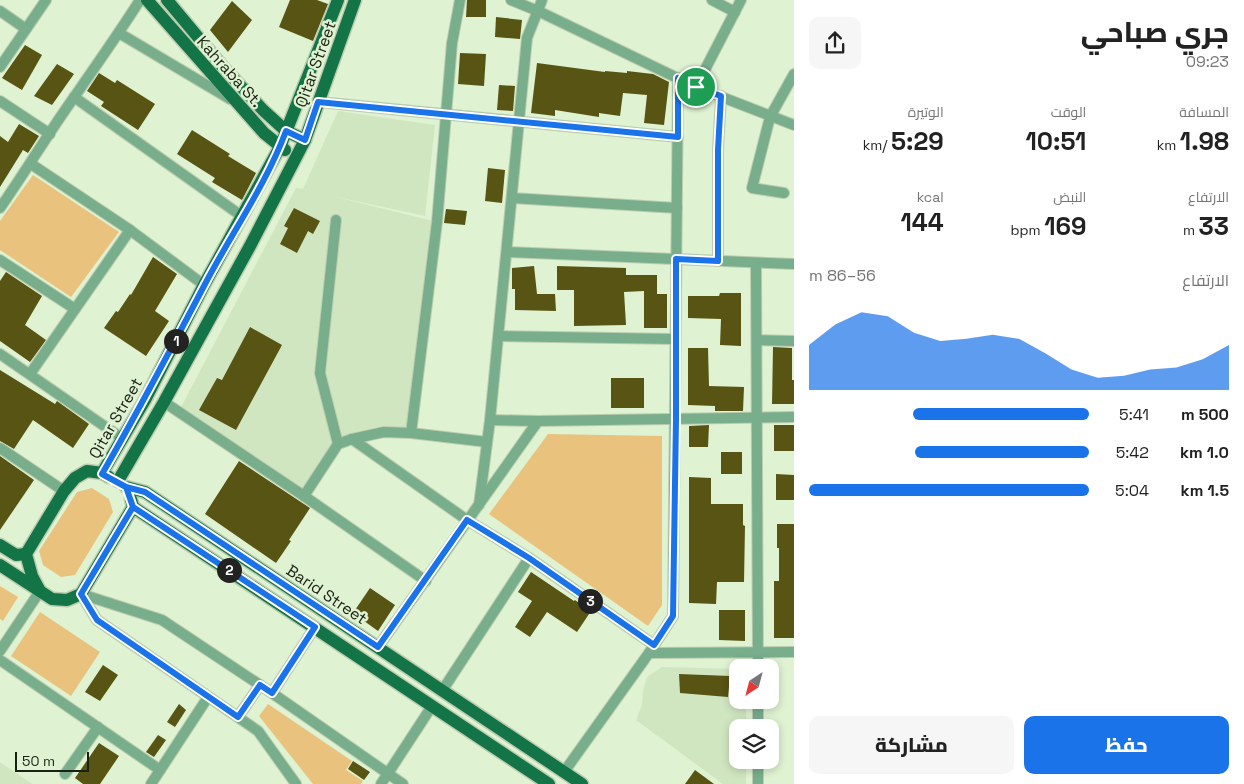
<!DOCTYPE html>
<html lang="ar">
<head>
<meta charset="utf-8">
<style>
	:root { --surface:#fff; --page:#f6f6f6; --text:#222; --muted:#767676; --accent:#1a73e8 }
	body { margin:0; font-family:"Space Grotesk",Cairo,sans-serif; background:var(--page); color:var(--text); direction:rtl; height:100vh; display:flex; flex-direction:column; font-size:19px; white-space:nowrap }
	* { box-sizing:border-box; margin:0 }
	p { font-size:16px; color:var(--muted) }
	.icon { flex:none; width:28px; height:28px; fill:none; stroke:currentColor; stroke-width:2; stroke-linecap:round; stroke-linejoin:round }
	.map { position:relative; flex:1; overflow:hidden; direction:ltr }
	.panel { display:flex; flex-direction:column; background:var(--surface); width:450px }
	.panel>* { flex:none }
	.needle { width:32px; rotate:216deg }
	.controls { position:absolute; left:729px; top:659px; display:grid; gap:10px }
	.controls a { display:grid; place-items:center; width:50px; height:50px; border-radius:10px; background:var(--surface); box-shadow:0 2px 8px #0003; font-size:25px }
	.scale { position:absolute; left:15px; bottom:12px; width:74px; box-sizing:border-box; padding-left:5px; border:2px solid #1a2115; border-top:0; font-size:14px; line-height:18px; white-space:nowrap; color:#1a2115; -webkit-text-stroke:4px #dff2d1; paint-order:stroke }
	.pin { position:absolute; display:grid; place-items:center; width:42px; height:42px; color:#fff; margin:-21px; border:2px solid #fff; border-radius:50%; box-shadow:0 1px 5px #0007 }
	.km { position:absolute; width:25px; height:25px; margin:-12px; border-radius:50%; background:#222; color:#fff; font-size:14px; line-height:25px; text-align:center }
	.round { display:grid; place-items:center; flex:none; width:52px; height:52px; border-radius:10px; background:var(--page) }
	.overview { display:flex; align-items:center; justify-content:space-between; height:85px; padding:0 15px }
	h1 { font-size:28px; font-weight:800; line-height:38px }
	.figures { display:grid; grid-template-columns:repeat(3,1fr); gap:8px; height:85px; padding:5px 15px }
	.figures div { display:grid; align-content:center }
	.figures b { font-size:25px; font-weight:800 }
	.figures small { font-size:14px; font-weight:400 }
	.figures p { font-size:14px }
	.chart { height:140px; padding:10px 15px }
	.chart p { display:flex; justify-content:space-between }
	.chart svg { width:100%; height:90px; margin-top:5px; fill:var(--accent); opacity:.7 }
	.cta { display:flex; gap:10px; margin-top:auto; padding:10px 15px }
	.cta a { flex:1; height:58px; border-radius:10px; background:var(--accent); color:#fff; font-size:20px; font-weight:800; line-height:58px; text-align:center }
	.cta a+a { background:var(--page); color:var(--text) }
	ul { padding:0 15px; list-style:none; font-size:16px }
	li { display:grid; grid-template-columns:80px 60px 1fr; align-items:center; height:38px }
	li i { height:12px; border-radius:6px; background:var(--accent) }
	main { display:flex; flex:1; min-height:0 }
	.map>svg:first-child { display:block }
	.built { fill:#d0e6c0 }
	.green { fill:#e9c37e }
	.building { fill:#585413 }
	.lines { fill:none; stroke-linecap:round; stroke-linejoin:round }
	.minor-casing { stroke:#bcccaf; stroke-width:12 }
	.major-casing { stroke:#bcccaf; stroke-width:15 }
	.minor { stroke:#79ae8d; stroke-width:10 }
	.major { stroke:#137447; stroke-width:12 }
	.route-casing { stroke:#fff; stroke-width:10 }
	.route { stroke:#1a73e8; stroke-width:6 }
	.labels { text-anchor:middle; stroke-width:5; stroke-linejoin:round; paint-order:stroke }
	.street-label { font-size:16px; fill:#1a2115; stroke:#dff2d1 }
</style>
</head>
<body>
<main>
<section class="panel">
<div class="overview"><div><h1>جري صباحي</h1><p>09:23</p></div><a class="round"><svg class="icon" aria-label="share" viewBox="0 0 24 24"><path d="M12 15V3M7 8l5-5 5 5M5 13v7h14v-7"/></svg></a></div>
<div class="figures">
<div><p>المسافة</p><b>1.98<small> km</small></b></div>
<div><p>الوقت</p><b>10:51</b></div>
<div><p>الوتيرة</p><b>5:29<small> /km</small></b></div>
</div>
<div class="figures">
<div><p>الارتفاع</p><b>33<small> m</small></b></div>
<div><p>النبض</p><b>169<small> bpm</small></b></div>
<div><p>kcal</p><b>144</b></div>
</div>
<div class="chart"><p><span>الارتفاع</span>56–86 m</p>
<svg viewBox="0 0 160 44" preserveAspectRatio="none"><path d="M0 44V22L10 12L20 6L30 8L40 16L50 20L60 19L70 17L80 19L90 26L100 34L110 38L120 37L130 34L140 33L150 29L160 22V44z"/></svg>
</div>
<ul>
<li><b>500 m</b>5:41<i style="width:63%"></i></li>
<li><b>1.0 km</b>5:42<i style="width:62%"></i></li>
<li><b>1.5 km</b>5:04<i style="width:100%"></i></li>
</ul>
<div class="cta"><a>حفظ</a><a>مشاركة</a></div>
</section>
<div class="map">
<svg width="794" height="784" viewBox="0 0 794 784">
	<rect width="100%" height="100%" fill="#dff2d1"/>
	<!-- built -->
	<g class="built">
		<path d="M338,111L435,125L425,216L332,196L437,222L411,433L384,432L339,444L304,496L179,411L296,188L303,189Z"/>
		<path d="M662,667L737,669L738,700H746V727L738,728V760H746V784H723L636,720L642,705L643,690L647,677Z"/>
		<path d="M0,762L32,784H0Z"/>
	</g>
	<!-- green -->
	<g class="green">
		<path d="M33,175L119,232L71,297L0,250V221Z"/>
		<path d="M548,434L662,436V605L648,626L489,514Z"/>
		<path d="M92,488L109,499L113,512L75,575L61,577L43,565L39,551L77,492Z"/>
		<path d="M0,586L18,597L3,621L0,619Z"/>
		<path d="M40,612L100,652L71,696L11,656Z"/>
		<path d="M268,704L352,761L346,770L363,781L361,784H313L259,716Z"/>
	</g>
	<!-- building -->
	<g class="building">
		<path d="M290,0H317L328,4L313,41L279,27Z"/>
		<path d="M467,0H486V17H466Z"/>
		<path d="M232,1L252,20L228,52L210,30Z"/>
		<path d="M496,17L522,20L520,39L495,37Z"/>
		<path d="M25,45L42,55L22,90L2,78Z"/>
		<path d="M460,53L486,54L484,86L458,84Z"/>
		<path d="M537,63L605,72V71L627,73V71L653,74L669,82L664,125L644,123L647,95L623,93L620,116L599,113V117L555,110V116L531,113Z"/>
		<path d="M57,64L74,74L52,105L34,96Z"/>
		<path d="M99,73L115,83L117,80L155,104L138,130L101,106L104,102L87,91Z"/>
		<path d="M499,85L515,86L513,111L497,110Z"/>
		<path d="M19,124L39,136L28,153L23,150L0,187V136L8,142Z"/>
		<path d="M192,130L230,154L228,156L256,173L242,200L212,182L215,178L177,154Z"/>
		<path d="M488,168L505,170L502,203L485,201Z"/>
		<path d="M294,208L320,221L313,234L308,231L297,253L280,244L288,228L284,226Z"/>
		<path d="M446,209L467,211L465,225L444,223Z"/>
		<path d="M153,257L177,274L155,311L169,321L146,356L104,328L116,311L118,312L130,294L131,295Z"/>
		<path d="M534,266L537,294H555L556,311L515,310V289H512V268Z"/>
		<path d="M557,266L626,268V275H657V294H667V328H644V291L624,292L626,325L574,326V290H557Z"/>
		<path d="M6,272L42,296L25,325L46,340L30,362L0,341V281Z"/>
		<path d="M720,293H741V346L720,345L721,319L688,318V296H719Z"/>
		<path d="M250,327L282,345L236,430L199,410L217,378L222,380Z"/>
		<path d="M773,347L792,348V380H794V404H772Z"/>
		<path d="M688,348H708L709,386L744,387L743,411H715V406L688,405Z"/>
		<path d="M0,370L55,404L57,401L89,424L73,448L33,420L14,449L0,441Z"/>
		<rect x="611" y="378" width="33" height="30"/>
		<path d="M709,425L708,447H689V426Z"/>
		<rect x="774" y="425" width="20" height="26"/>
		<rect x="721" y="452" width="21" height="22"/>
		<path d="M0,456L34,480L0,530Z"/>
		<path d="M239,461L310,508L289,540L291,541L276,563L205,514Z"/>
		<path d="M776,474L794,475V500H776Z"/>
		<path d="M689,477L711,478V504H743V525L745,526L744,582H717L716,604L689,603Z"/>
		<path d="M777,524H794V638H774V581H779V548H777Z"/>
		<path d="M531,572L574,601L575,600L591,611L577,632L547,612L530,637L515,627L532,601L518,592Z"/>
		<path d="M370,588L395,605L378,631L353,613Z"/>
		<path d="M719,610H745V641L719,640Z"/>
		<path d="M103,665L118,675L100,701L85,692Z"/>
		<path d="M679,674L730,676L728,697L680,693Z"/>
		<path d="M179,704L186,710L175,727L167,722Z"/>
		<path d="M158,735L166,740L154,757L146,752Z"/>
		<path d="M99,743L119,756L100,784H83L75,778Z"/>
		<path d="M353,761L370,772L364,780L348,769Z"/>
		<path d="M695,770L714,784H685Z"/>
	</g>
	<g class="lines">
		<!-- minor casing -->
		<g class="minor-casing">
			<g id="minor">
				<path d="M511,0L538,11L696,87L794,125"/>
				<path d="M712,0L735,12"/>
				<path d="M0,11L26,29"/>
				<path d="M119,33L230,99"/>
				<path d="M0,67L46,0"/>
				<path d="M696,87L741,0"/>
				<path d="M74,97L243,217"/>
				<path d="M0,101L50,134"/>
				<path d="M319,102L678,137"/>
				<path d="M31,164L130,230L204,285"/>
				<path d="M784,193L752,188L770,117L794,74"/>
				<path d="M512,198L677,208"/>
				<path d="M0,208C26,171 49,132 75,96C97,64 119,33 140,0"/>
				<path d="M336,220L320,373L338,444"/>
				<path d="M507,252L794,264"/>
				<path d="M0,260L75,309"/>
				<path d="M718,261V150L721,96"/>
				<path d="M756,263L758,668"/>
				<path d="M499,336L675,339"/>
				<path d="M757,340L794,341"/>
				<path d="M0,354L123,439"/>
				<path d="M30,374L130,230"/>
				<path d="M164,402L304,496L426,581"/>
				<path d="M490,420L538,421L794,417"/>
				<path d="M411,433L437,222L452,43L460,0"/>
				<path d="M352,439L467,520L529,558L654,645"/>
				<path d="M0,448L64,491"/>
				<path d="M304,496L338,444L352,439L384,432L411,433L487,442"/>
				<path d="M479,505L490,420L527,38L542,0"/>
				<path d="M81,594L162,620L272,693L403,784"/>
				<path d="M81,594L97,620L258,731L296,784"/>
				<path d="M378,647L538,421"/>
				<path d="M0,651L40,591"/>
				<path d="M649,653L673,616L678,78"/>
				<path d="M0,660L160,770"/>
				<path d="M442,691L529,558"/>
				<path d="M272,693L315,627"/>
				<path d="M758,700V728"/>
				<path d="M238,717L260,685"/>
				<path d="M758,760V784"/>
				<path d="M564,772L649,653L794,652"/>
				<path d="M65,774L98,727"/>
				<path d="M151,784L208,697"/>
				<path d="M381,784L432,706"/>
			</g>
		</g>
		<!-- major casing -->
		<g class="major-casing">
			<g id="major">
				<path d="M147,0L264,133L285,150"/>
				<path d="M167,0L223,67L263,110L286,131L305,140"/>
				<path d="M102,473L145,400L204,285L280,147L338,0"/>
				<path d="M118,481L164,402L250,246L305,140L355,0"/>
				<path d="M126,487L145,492L582,784"/>
				<path d="M133,507L549,784"/>
				<path d="M0,545L16,555L26,554"/>
				<path d="M0,565L52,599L67,600L81,594L133,507L131,499"/>
				<path d="M40,591L32,576L26,554L64,491L75,478L87,471L102,473L109,477"/>
			</g>
		</g>
		<!-- minor -->
		<use href="#minor" class="minor"/>
		<!-- major -->
		<use href="#major" class="major"/>
	</g>
	<g class="lines">
		<!-- route casing -->
		<g class="route-casing">
			<path id="route" d="M696,87L678,78V137L318,102L305,140L286,131C266,185 231,234 204,286C171,349 138,412 102,474L126,487L133,507L81,594L97,620L238,717L260,685L272,693L315,627L133,507L126,487L145,492L378,647L467,520L529,558L654,645L673,616L676,418V259L718,261V150L721,96L696,87"/>
		</g>
		<!-- route -->
		<use href="#route" class="route"/>
	</g>
	<g class="labels">
		<!-- street labels -->
		<g class="street-label">
			<text transform="translate(315 64) rotate(-70)" y="6">Qitar Street</text>
			<text transform="translate(230 71) rotate(48)" y="6">Kahraba St.</text>
			<text transform="translate(115 418) rotate(-60)" y="6">Qitar Street</text>
			<text transform="translate(327 594) rotate(34)" y="6">Barid Street</text>
		</g>
	</g>
</svg>
<div class="controls">
<a><svg class="needle" viewBox="-14 -14 28 28"><path d="M0-13l5 13h-10z" fill="#e53935"/><path d="M0 13l5-13h-10z" fill="#767676"/></svg></a>
<a><svg class="icon" aria-label="layers" viewBox="0 0 24 24"><path d="M12 4l9 5-9 5-9-5zM3 14l9 5 9-5"/></svg></a>
</div>
<div class="scale">50 m</div>
<div class="pin" style="left:696px;top:87px;background:#1e9e55"><svg class="icon" aria-label="arrive" viewBox="0 0 24 24"><path d="M6 21V4h12l-3 4 3 4H6"/></svg></div>
<b class="km" style="left:176px;top:341px">1</b>
<b class="km" style="left:229px;top:570px">2</b>
<b class="km" style="left:590px;top:601px">3</b>
</div>
</main>
</body>
</html>
